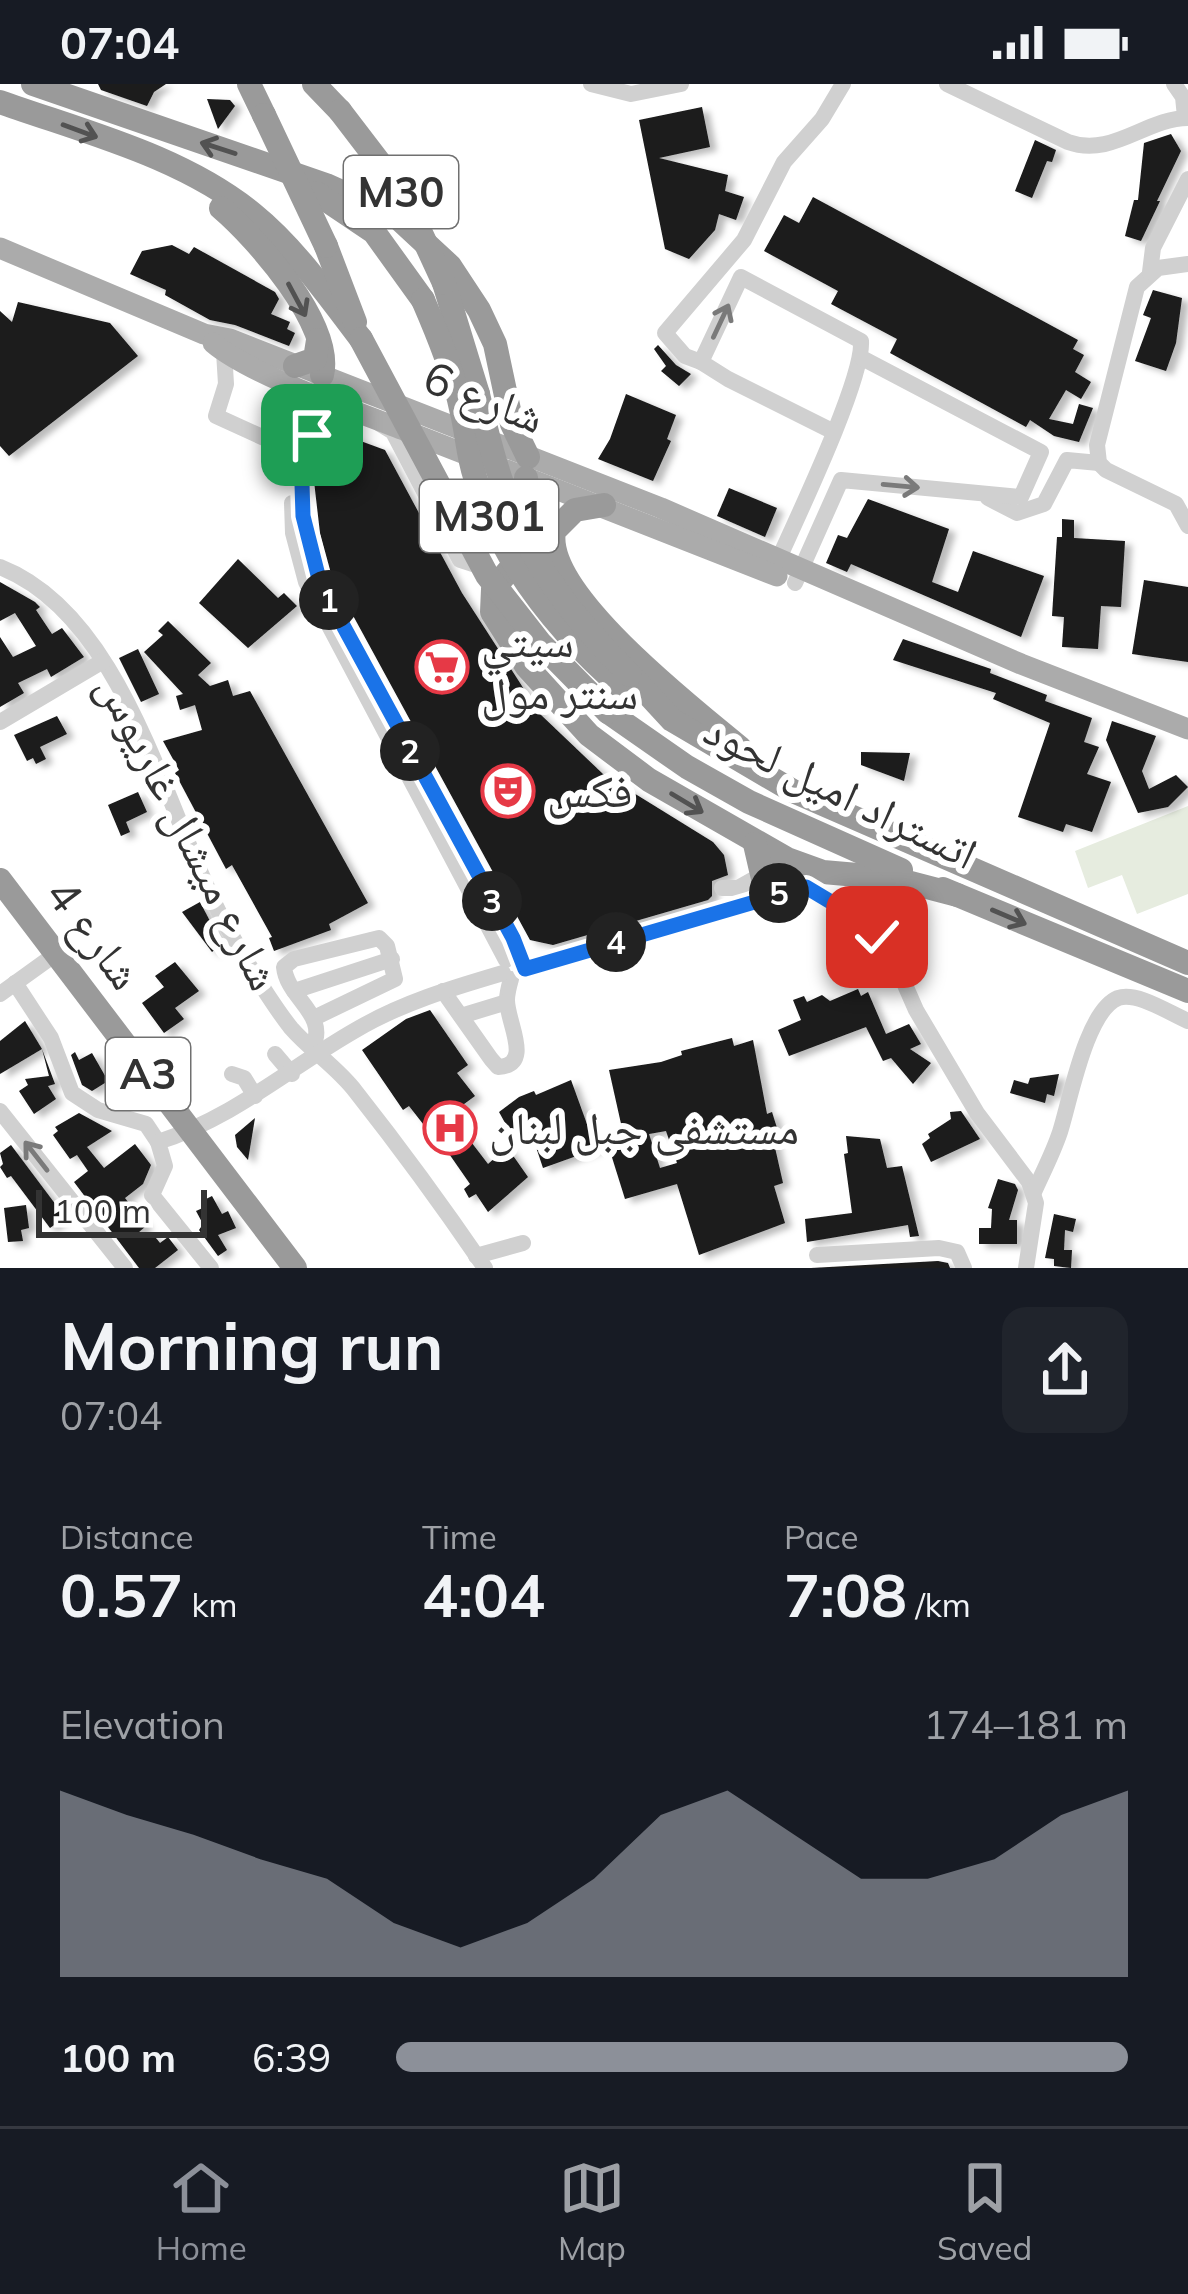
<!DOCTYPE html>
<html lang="en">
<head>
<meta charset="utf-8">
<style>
	:root { --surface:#171b24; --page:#20242c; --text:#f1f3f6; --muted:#9ea1a6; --line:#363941; --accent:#8c9099 }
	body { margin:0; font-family:Mulish,"Noto Naskh Arabic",sans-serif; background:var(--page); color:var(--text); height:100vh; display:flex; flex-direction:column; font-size:45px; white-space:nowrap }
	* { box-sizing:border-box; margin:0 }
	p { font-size:39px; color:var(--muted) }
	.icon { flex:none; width:66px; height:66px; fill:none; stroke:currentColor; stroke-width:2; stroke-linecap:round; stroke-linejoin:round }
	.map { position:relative; height:1184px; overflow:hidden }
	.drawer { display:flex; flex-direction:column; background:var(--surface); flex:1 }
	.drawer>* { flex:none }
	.scale { position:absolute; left:36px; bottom:30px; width:171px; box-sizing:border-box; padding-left:12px; border:6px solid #333; border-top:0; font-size:33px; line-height:42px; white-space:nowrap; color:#333; -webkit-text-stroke:9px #fff; paint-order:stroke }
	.pin { position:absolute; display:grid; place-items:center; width:102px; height:102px; color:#fff; margin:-51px; border-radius:24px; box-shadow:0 6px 18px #0006 }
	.km { position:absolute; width:60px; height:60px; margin:-30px; border-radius:50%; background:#222; color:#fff; font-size:33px; line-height:60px; text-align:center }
	.round { display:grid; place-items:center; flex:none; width:126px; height:126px; border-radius:24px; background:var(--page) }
	.summary { display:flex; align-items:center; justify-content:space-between; height:204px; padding:0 60px }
	h1 { font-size:66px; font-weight:700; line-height:90px }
	.metrics { display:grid; grid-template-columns:repeat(3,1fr); gap:18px; height:204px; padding:12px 60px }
	.metrics div { display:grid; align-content:center }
	.metrics b { font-size:60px; font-weight:700 }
	.metrics small { font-size:33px; font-weight:400 }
	.metrics p { font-size:33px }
	.chart { height:336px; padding:24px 60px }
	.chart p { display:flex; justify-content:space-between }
	.chart svg { width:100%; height:216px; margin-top:12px; fill:var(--accent); opacity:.7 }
	ul { padding:0 60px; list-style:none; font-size:39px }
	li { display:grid; grid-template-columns:192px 144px 1fr; align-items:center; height:90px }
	li i { height:30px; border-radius:15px; background:var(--accent) }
	.status { display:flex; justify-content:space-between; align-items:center; height:84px; padding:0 60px; background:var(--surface); direction:ltr }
	.status svg { height:33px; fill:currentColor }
	.tab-bar { display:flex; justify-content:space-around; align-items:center; height:168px; border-top:3px solid var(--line); background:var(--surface); font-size:33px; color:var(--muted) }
	.tab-bar a { display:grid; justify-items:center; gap:6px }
	.tab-bar .on { color:var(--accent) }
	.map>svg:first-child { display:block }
	.green { fill:#e6ecdf }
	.building { fill:#1a1a1a; fill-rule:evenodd; filter:url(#shadow) }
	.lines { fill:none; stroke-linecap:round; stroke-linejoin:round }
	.minor { stroke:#d0d0d0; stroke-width:16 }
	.major { stroke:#ababab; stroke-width:21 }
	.highway { stroke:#9a9a9a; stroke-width:24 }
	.highway-bridge { stroke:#9a9a9a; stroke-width:24 }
	.oneway { stroke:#525252 }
	.oneway2 { stroke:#7a7a7a }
	.route-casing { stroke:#fff; stroke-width:24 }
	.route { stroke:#1a73e8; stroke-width:15 }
	.labels { text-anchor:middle; stroke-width:12; stroke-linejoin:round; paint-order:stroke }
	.shield { fill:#fff; stroke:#707070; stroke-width:3 }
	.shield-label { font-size:42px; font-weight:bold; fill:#333 }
	.street-label { font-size:45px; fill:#333; stroke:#fff }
	.poi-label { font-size:45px; fill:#333; stroke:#fff; text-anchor:start }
</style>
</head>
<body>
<div class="status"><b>07:04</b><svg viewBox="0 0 49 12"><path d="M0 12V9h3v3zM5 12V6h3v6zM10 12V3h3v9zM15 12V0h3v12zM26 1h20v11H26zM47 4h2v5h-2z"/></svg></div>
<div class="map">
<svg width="1188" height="1184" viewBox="0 0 1188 1184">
	<defs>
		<filter id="shadow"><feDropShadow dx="7" dy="4" stdDeviation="3" flood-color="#0004"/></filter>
	</defs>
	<rect width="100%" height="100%" fill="#fff"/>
	<!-- green -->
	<path class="green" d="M1188,722V810L1137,830L1122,791L1088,804L1075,767Z"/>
	<!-- building -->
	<g class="building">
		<path d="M98,0H166L154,8L147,22L101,6Z"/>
		<path d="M207,15L230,16L235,22L218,45Z"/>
		<path d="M702,23L710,63L659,74L728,91L725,107L744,113L736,136L719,130L715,146L689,175L665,165L639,36Z"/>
		<path d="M1171,50L1181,67L1157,117H1160L1141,157L1125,152L1134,116H1138L1144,59Z"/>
		<path d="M1035,56L1056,66L1052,78L1047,77L1032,114L1015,107Z"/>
		<path d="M813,113L1078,256L1073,265L1084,271L1075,288L1091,298L1081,315L1066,306L1049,335L1073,340L1079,320L1093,324L1079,358L1054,352L1030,336L1026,343L890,269L897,255L831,220L838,207L764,167L784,131L799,139Z"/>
		<path d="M172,161L189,170L194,163L275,208L279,215L271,230L290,238L287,245L295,249L289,262L235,241L210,236L165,211L166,206L130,190L142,167Z"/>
		<path d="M1153,206L1182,214L1176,259L1166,287L1135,277L1151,234L1143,231Z"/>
		<path d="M18,218L110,239L138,272L9,372L0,362V227L12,238Z"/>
		<path d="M658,261L676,281L691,290L679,302L661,287L666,282L654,265Z"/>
		<path d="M626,310L676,331L667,355L671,357L653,397L598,375L610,355Z"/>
		<path d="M336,348L385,366L462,509L540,630L603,690L713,758L724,771L728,791L712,797V812L708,816L553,861L530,856L332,493L320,449L314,397L324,357Z"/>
		<path d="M729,404L777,424L765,453L717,432Z"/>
		<path d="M868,415L949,445L932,498L958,508L973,467L1044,492L1021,553L851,480L847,488L826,479L838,451L847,454Z"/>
		<path d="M1062,435L1074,436V454L1125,457L1121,523L1101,522L1098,565L1062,563L1064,533L1052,532L1057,453H1062Z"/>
		<path d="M238,475L278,514L284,509L297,522L248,564L199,519Z"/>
		<path d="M1144,496L1188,503V578L1132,570Z"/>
		<path d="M0,498L35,518L40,523L36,526L52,550L62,544L84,573L51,593L47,585L18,599L24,609L0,623V553L13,573L36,562L15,529L0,537Z"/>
		<path d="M168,537L211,579L198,591L210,602L228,596L233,612L250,607L368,819L329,840L331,846L274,867L269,854L272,853L232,781L226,785L175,689L179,686L163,657L202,646L195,621L180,626L176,612L183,610L144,568L163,551L158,547Z"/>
		<path d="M903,555L991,585L990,589L1047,611L1045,617L1092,634L1084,658L1099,663L1087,690L1111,698L1092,748L1066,740L1063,748L1018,733L1050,639L993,615L996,609L893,576Z"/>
		<path d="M138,565L159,610L141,618L119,574Z"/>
		<path d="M57,632L67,650L40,663L46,675L36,680L33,674L27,677L14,651Z"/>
		<path d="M1112,637L1156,652L1142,687L1149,705L1176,691L1188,703L1168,723L1138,729L1106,656Z"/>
		<path d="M861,668L910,669L904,697L861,681Z"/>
		<path d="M138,708L147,728L126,738L130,748L121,752L108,721Z"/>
		<path d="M200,818L222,860L212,868L182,828Z"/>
		<path d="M175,878L199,907L175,924L184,935L164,949L142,919L164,903L155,892Z"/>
		<path d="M858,905L861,912L868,908L886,950L909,940L921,960L910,965L931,979L913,1000L891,974L883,977L866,943L789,972L778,946L801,936L793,916L804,912L807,918L822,911L830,917Z"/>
		<path d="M430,926L468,981L457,989L475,1012L460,1023L465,1030L453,1039L448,1032L427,1045L409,1022L403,1026L362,966L406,935Z"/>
		<path d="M25,937L42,965L0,990V957Z"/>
		<path d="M732,954L734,962L753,956L767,1030L772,1028L777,1044L771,1046L783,1099L774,1102L785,1139L699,1171L677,1100L625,1115L610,1067L626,1062L609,986L661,978L682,971L681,967ZM666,1047L677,1079L660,1084L649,1050Z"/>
		<path d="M42,965L55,1000L48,1002L56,1015L34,1030L19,1007L28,1001L25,995L49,992Z"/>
		<path d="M75,968L79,976L92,969L108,997L92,1007L82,1001L71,971Z"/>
		<path d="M1059,990L1054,1012L1047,1010L1045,1019L1010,1009L1014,996L1028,1000L1030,994Z"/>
		<path d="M571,996L596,1065L543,1084L530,1045L514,1055L499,1028L519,1013L534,1007L536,1011Z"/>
		<path d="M961,1027L980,1055L931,1078L922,1060L930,1054L928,1050L951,1035L950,1028Z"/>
		<path d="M79,1029L112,1047L87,1063L104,1084L135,1060L151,1081L143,1100L125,1114L146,1142L139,1148L143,1153L152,1149L160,1159L168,1153L178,1166L155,1184H139L74,1098L88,1087L77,1071L70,1075L53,1051L58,1047L55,1043Z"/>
		<path d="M255,1034L248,1076L237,1063L235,1051Z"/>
		<path d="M465,1050L488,1080L507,1063L528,1093L488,1128L476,1110L469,1114L464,1105L470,1100L445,1064Z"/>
		<path d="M846,1052L880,1055L887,1084L902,1082L919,1152L910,1153L908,1141L807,1158L805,1135L852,1129L844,1070L848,1069Z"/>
		<path d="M11,1061L65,1133L50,1144L11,1092L7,1094L0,1083L3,1080L0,1069Z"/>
		<path d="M998,1095L1015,1100L1018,1106L1009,1136H1017V1160H979V1144H991L992,1125L988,1124Z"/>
		<path d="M212,1112L222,1130L228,1127L236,1144L218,1151L227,1166L218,1172L199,1146L203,1140L196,1127L205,1123L202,1117Z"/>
		<path d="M26,1121L29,1144L21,1146L23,1157L8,1158L4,1124Z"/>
		<path d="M1054,1130L1076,1135L1073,1148L1065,1146L1064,1166H1072L1071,1184L1054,1182V1175L1045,1174Z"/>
		<path d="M938,1177L948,1179L950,1184H811Z"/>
	</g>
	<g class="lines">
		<!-- minor -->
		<g class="minor">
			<path d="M591,0L631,10L681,0"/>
			<path d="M947,0L1068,58C1112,74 1146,34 1188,34"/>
			<path d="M1174,0L1183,13L1185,33"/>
			<path d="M1188,180L1158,184L1137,203L1097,361L1099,379L1106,386L1176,420L1188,442"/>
			<path d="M1150,188L1153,164L1188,95"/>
			<path d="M224,268L226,300L216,332L273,358L287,371L301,353"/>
			<path d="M701,278L685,272L665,249L744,156L784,78L822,35L843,0"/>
			<path d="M356,331C275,329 304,451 320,498L513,854L519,874"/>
			<path d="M380,340L393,348L460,476L488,485"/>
			<path d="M299,364L317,303"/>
			<path d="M988,414L1017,429L1044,420L1067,376L1099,379"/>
			<path d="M292,419L293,449L306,498L506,876"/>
			<path d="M0,483C125,532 165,728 223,836C243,872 266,912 291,944C311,967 337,983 356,1008C401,1065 444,1124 485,1184"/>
			<path d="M775,483C794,440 864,295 861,257L741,193L701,278L728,295L832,347"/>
			<path d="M795,499L841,396L1021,413L1041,368L862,274"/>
			<path d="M0,638L103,577"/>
			<path d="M722,804H738L763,790"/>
			<path d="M758,804L775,788L783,787L790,797L783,808"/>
			<path d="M525,885L783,808L806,804L851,830L891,869L916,926L977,1029L1029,1098L1036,1119L1026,1184"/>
			<path d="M15,899L51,954L72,1009L98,1026L146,1040L158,1058"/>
			<path d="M294,907L392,875"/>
			<path d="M443,907L491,975L498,983C534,981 507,939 507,916C507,909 509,902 511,895"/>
			<path d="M0,910L57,869"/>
			<path d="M461,932L507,918"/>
			<path d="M312,965C330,930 287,915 284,883L294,875L379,854L387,862L395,895L314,934"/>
			<path d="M275,970L292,990"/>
			<path d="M232,990L244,994L255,1012"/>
			<path d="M157,1001L174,989"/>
			<path d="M0,1027L125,1184"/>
			<path d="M1034,1108C1043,1088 1053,1069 1060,1048C1070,1017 1086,927 1118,914C1137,907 1171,930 1188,937"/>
			<path d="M817,1171L939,1164L957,1168L964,1184"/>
			<path d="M476,1172L523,1159"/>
			<path d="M211,1184L152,1111L165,1082L158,1058C233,1034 288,985 354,947C401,919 452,904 503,889"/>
		</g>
		<!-- major -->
		<g class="major">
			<path d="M0,164L204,250L230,255L661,424L1021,580L1188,645"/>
			<path d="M213,259C252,292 356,327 406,347C530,395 653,443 777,492"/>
		</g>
		<!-- highway -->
		<g class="highway">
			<path d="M33,0L326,101L397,133L450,182L479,226L495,260L512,340L528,373"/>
			<path d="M249,0L264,31"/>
			<path d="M314,0L340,27"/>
			<path d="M0,18C84,48 182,72 253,130C295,164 328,212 361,255"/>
			<path d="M316,109L374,148L423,216"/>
			<path d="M221,124C256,154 334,241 322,291"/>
			<path d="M326,162L355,238"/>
			<path d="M444,199L478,310"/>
			<path d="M295,282L315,275L318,256"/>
			<path d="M526,394L535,456L493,505L492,528L527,583L589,651L649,696L787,775L823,788L892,794L957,811"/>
			<path d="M604,421L575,426L554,447C543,510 695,626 740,664"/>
			<path d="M636,597L672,636L793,707L1188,879"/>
			<path d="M608,628L687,683L749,718L901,786"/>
			<path d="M755,760L764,799"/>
			<path d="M0,796L295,1184"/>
			<path d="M943,805L1188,907"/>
		</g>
		<!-- highway-bridge -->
		<g class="highway-bridge">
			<path d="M340,27L402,108L444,199"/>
			<path d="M264,31L326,162"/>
			<path d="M423,216C439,253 454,290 462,329C467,350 468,372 475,393C502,480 559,550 627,608"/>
			<path d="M361,255L487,491L540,559L608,628"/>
			<path d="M478,310C506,438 537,497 630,591"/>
		</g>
	</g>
	<!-- one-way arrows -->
	<defs><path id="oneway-shaft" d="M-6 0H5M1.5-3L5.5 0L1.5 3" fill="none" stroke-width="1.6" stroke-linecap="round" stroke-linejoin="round" transform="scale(3)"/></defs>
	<g class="oneway">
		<use href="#oneway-shaft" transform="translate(80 47) rotate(20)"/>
		<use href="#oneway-shaft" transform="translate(218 64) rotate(-162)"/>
		<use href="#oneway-shaft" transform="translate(297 216) rotate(62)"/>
		<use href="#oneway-shaft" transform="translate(687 719) rotate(31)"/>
		<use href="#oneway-shaft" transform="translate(1009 833) rotate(23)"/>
	</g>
	<g class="oneway2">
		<use href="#oneway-shaft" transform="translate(721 237) rotate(-65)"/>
		<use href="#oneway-shaft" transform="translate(901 402) rotate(5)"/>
		<use href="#oneway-shaft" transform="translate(36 1072) rotate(-128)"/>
	</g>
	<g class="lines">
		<!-- route casing -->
		<g class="route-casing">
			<path id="route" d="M312,351L302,400L303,432L320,499L513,854L525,885L806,803L851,830L877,853"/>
		</g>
		<!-- route -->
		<use href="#route" class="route"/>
	</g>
	<!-- icons -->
	<defs>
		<g id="supermarket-ring" transform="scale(2.7)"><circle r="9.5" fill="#fff" stroke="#e63946" stroke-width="1.5"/><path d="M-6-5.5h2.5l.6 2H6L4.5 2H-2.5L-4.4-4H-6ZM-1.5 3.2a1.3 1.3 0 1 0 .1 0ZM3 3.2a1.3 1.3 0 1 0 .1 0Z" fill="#e63946"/></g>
		<g id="theatre-ring" transform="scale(2.7)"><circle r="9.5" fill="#fff" stroke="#e63946" stroke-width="1.5"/><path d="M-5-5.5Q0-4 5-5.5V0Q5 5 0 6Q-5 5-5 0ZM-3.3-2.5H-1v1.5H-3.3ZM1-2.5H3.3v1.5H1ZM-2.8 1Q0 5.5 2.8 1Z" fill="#e63946"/></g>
		<g id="hospital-ring" transform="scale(2.7)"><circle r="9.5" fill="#fff" stroke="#e63946" stroke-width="1.5"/><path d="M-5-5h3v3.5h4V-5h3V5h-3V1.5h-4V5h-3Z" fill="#e63946"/></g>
	</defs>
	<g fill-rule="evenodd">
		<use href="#supermarket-ring" x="442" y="583"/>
		<use href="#theatre-ring" x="508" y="707"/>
		<use href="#hospital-ring" x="450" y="1044"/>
	</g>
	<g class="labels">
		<!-- shield labels -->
		<g class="shield">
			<rect x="344" y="72" width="114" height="72" rx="9"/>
			<rect x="420" y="396" width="138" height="72" rx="9"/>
			<rect x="106" y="954" width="84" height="72" rx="9"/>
		</g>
		<g class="shield-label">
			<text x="401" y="123">M30</text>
			<text x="489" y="447">M301</text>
			<text x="148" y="1005">A3</text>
		</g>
		<!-- street labels -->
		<g class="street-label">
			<text transform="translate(484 313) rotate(21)" y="16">شارع 6</text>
			<text transform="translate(841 707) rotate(26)" y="16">اتستراد اميل لحود</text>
			<text transform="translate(189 748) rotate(63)" y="16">شارع ميشال غاريوس</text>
			<text transform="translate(94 850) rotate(53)" y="16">شارع 4</text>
		</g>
		<!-- poi labels -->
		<g class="poi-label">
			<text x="481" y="573">سيتي<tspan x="481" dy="52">سنتر مول</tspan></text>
			<text x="547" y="723">فكس</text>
			<text x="489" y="1060">مستشفى جبل لبنان</text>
		</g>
	</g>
</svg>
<div class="scale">100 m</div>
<div class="pin" style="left:312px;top:351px;background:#1e9e55"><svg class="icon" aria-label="arrive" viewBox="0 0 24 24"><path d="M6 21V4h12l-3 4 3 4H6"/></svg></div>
<div class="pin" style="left:877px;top:853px;background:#d93025"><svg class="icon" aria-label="check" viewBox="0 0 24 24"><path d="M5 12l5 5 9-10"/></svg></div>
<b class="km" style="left:329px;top:516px">1</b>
<b class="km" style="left:410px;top:667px">2</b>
<b class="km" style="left:492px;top:817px">3</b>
<b class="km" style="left:616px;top:858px">4</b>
<b class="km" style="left:779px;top:809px">5</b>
</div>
<section class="drawer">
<div class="summary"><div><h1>Morning run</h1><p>07:04</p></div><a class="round"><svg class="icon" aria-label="share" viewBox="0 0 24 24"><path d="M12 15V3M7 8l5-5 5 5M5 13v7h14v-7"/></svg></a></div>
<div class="metrics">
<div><p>Distance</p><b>0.57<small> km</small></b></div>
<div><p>Time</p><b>4:04</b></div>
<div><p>Pace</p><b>7:08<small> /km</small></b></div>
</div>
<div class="chart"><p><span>Elevation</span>174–181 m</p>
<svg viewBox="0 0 160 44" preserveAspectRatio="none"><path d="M0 44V6L10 11L20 15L30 20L40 24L50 33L60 38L70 33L80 24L90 11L100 6L110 15L120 24L130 24L140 20L150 11L160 6V44z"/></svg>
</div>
<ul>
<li><b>100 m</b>6:39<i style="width:100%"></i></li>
</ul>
</section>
<nav class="tab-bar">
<a class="on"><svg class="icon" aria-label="home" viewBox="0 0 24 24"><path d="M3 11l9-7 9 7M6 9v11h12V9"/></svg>Home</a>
<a><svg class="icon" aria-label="map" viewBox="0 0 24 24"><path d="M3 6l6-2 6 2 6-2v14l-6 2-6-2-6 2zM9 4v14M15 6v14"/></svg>Map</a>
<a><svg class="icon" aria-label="saved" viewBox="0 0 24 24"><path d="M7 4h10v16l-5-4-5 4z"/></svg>Saved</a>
</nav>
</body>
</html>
